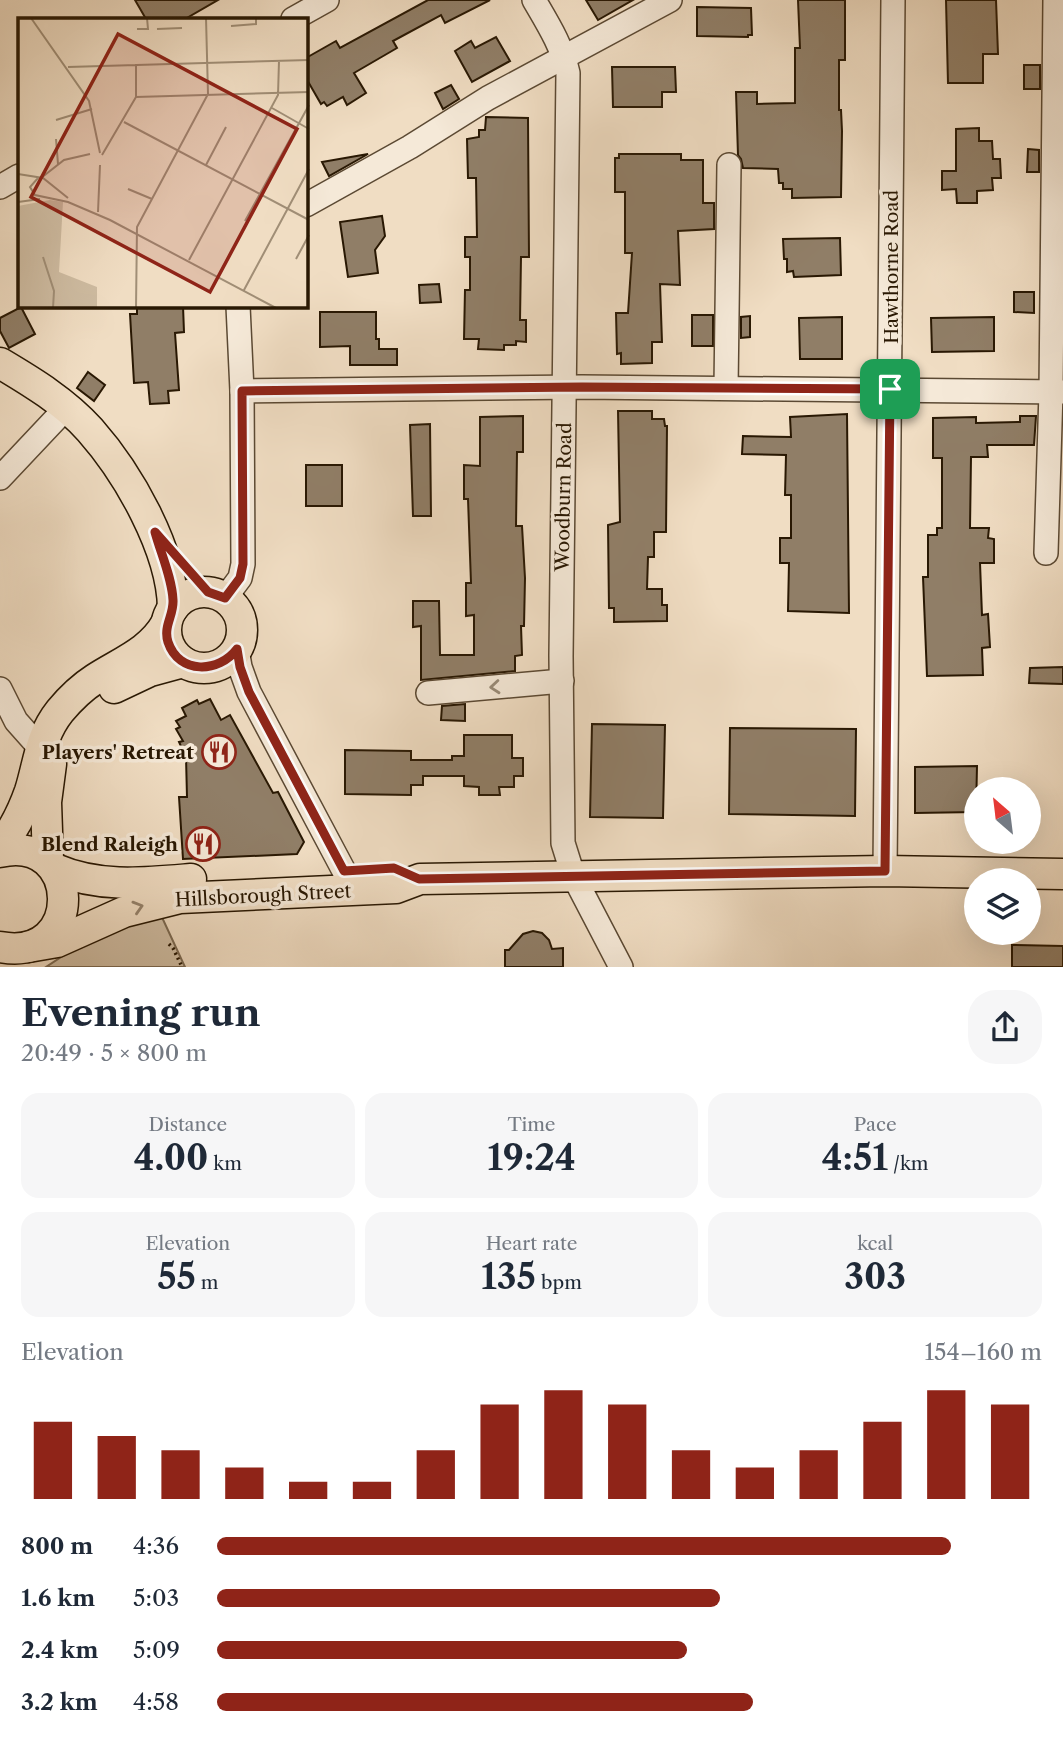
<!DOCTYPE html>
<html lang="en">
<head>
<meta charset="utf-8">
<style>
	:root { --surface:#fff; --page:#f6f6f7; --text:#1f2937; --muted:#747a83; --accent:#8f2418 }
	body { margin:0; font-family:"Libre Caslon Text",serif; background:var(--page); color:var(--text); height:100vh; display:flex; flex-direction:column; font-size:26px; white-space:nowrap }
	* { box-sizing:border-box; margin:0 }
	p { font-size:23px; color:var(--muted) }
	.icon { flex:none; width:38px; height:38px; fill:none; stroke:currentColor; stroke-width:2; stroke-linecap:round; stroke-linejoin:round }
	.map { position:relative; height:967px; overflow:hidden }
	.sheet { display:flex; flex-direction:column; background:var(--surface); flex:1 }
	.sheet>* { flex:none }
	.needle { width:46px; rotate:332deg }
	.fabs { position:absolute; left:964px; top:777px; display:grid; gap:14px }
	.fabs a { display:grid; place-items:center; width:77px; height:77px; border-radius:50%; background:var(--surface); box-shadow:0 7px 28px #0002; font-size:35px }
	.pin { position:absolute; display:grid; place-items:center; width:60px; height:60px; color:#fff; margin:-30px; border-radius:14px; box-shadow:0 4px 10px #0006 }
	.round { display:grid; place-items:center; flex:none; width:74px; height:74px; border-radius:28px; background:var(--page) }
	.overview { display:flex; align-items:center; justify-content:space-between; height:119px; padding:0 21px }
	h1 { font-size:38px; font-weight:800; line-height:52px }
	.stats { display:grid; grid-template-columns:repeat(3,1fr); gap:10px; height:119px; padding:7px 21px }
	.stats div { display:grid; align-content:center; border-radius:18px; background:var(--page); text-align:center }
	.stats b { font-size:35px; font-weight:800 }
	.stats small { font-size:19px; font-weight:400 }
	.stats p { font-size:19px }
	.chart { height:196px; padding:14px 21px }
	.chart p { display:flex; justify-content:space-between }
	.chart svg { width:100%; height:126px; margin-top:7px; stroke:var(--accent); stroke-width:6 }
	ul { padding:0 21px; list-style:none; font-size:23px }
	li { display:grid; grid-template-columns:112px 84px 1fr; align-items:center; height:52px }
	li i { height:18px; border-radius:9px; background:var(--accent) }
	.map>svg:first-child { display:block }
	.green { fill:#cebca2; stroke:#7c6a52; stroke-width:2 }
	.building { fill:#907e67; stroke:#291803; stroke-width:2 }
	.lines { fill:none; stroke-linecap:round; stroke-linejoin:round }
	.minor-casing { stroke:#5b4933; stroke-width:26 }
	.major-casing { stroke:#291803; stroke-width:33 }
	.path { stroke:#291803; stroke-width:3.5; stroke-dasharray:2 3.5; stroke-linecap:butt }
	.minor { stroke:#f5e9d8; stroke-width:23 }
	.major { stroke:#f0ddc3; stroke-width:30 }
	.oneway { stroke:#998b78 }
	.oneway2 { stroke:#96846d }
	.route-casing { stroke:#fff; stroke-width:14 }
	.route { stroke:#8f2418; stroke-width:9 }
	.labels { text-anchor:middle; stroke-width:7; stroke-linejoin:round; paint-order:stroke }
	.street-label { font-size:19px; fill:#291803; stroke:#f5e9d8 }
	.poi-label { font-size:19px; font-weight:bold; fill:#291803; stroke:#f5e9d8; text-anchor:end }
	.inset-road { fill:none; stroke:#a08e76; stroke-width:2 }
	.view { fill:#8f2418; fill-opacity:0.15; stroke:#8f2418; stroke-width:3.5 }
	.inset-edge { fill:none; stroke:#291803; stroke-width:3.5 }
</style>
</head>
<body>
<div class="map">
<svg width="1063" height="967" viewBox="0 0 1063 967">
	<rect width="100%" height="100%" fill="#f0ddc3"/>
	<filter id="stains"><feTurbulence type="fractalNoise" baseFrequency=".00286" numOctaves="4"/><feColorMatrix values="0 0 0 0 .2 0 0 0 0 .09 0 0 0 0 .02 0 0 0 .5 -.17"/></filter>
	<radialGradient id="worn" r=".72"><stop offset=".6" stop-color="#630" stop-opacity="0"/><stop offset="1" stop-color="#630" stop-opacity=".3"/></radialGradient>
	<!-- green -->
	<path class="green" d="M160,913L185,967H46L93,936Z"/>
	<!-- building -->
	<g class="building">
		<path d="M135,0H218L185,19H146Z"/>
		<path d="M428,0H490L445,23L441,15L393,41L397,48L354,73L366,93L347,105L343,97L327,106L324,102L321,104L306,78V58L336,41L340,48Z"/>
		<path d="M586,0H633L598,20Z"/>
		<path d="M798,0H845V60H839V110H841L842,131L841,197L792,198V189H783V183H779L778,169L743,168L741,159L738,155L736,92H757V104L795,103V48H800Z"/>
		<path d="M946,0H996L998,54H983V83H948Z"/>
		<path d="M697,7L751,8L752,35H748V37L697,36Z"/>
		<path d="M496,37L510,61L472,82L455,51L471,41L475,48Z"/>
		<rect x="1024" y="65" width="16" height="24"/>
		<path d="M612,67H675L676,92H662V107H613Z"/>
		<path d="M451,85L459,99L443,109L435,93Z"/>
		<path d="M486,117L528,118L529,257H521L520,320H526V342L516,341V345H504V350L478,349L479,339H464L465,290H470V257H465V237H477L476,178H468L467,139L479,137V130H485Z"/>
		<path d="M979,128V141H992L993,159H1000L1001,178H992L993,190L977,191V203H957L956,189L942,190V171H956V129Z"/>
		<path d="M1028,149L1039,150V172H1027Z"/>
		<path d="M368,154L329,176L322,162Z"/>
		<path d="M619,154H681V160H703V203H714V229L678,231L680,285L660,284L662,342H652V363L621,364V353L617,354L616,313H628L632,253H625V192H615V158H619Z"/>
		<path d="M382,216L385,236L375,250L378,273L348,277L340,222Z"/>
		<path d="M840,238L841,275L794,277L793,271L787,272V259H784L783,239Z"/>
		<path d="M439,284L441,302L420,303L419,285Z"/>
		<path d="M1014,292H1034V313L1014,312Z"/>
		<path d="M137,306H183L184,332L175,333L179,390L168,391L169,403L150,404L148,382L134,383L130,314H137Z"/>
		<path d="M21,307L35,334L9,348L0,331V318Z"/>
		<path d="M320,312H376V339H379V349H397V365H350V346L320,347Z"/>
		<rect x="692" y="315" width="21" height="31"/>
		<path d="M750,316V337L741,338V317Z"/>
		<path d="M842,317V359H800L799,318Z"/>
		<path d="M994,317V351L932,352L931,318Z"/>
		<path d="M88,372L105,385L94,401L77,388Z"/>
		<path d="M618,411H652V419H664L665,426H667L666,532H654V557H648L647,589H662V605H667V621L614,622V608H609L608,525L620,522Z"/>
		<path d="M847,414L849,613L788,611L789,563H780V538H791V495H785L786,455L742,454L743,436L791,437L790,417Z"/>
		<path d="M523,416V452H517L516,526H522L525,578L524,626H521L522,655L515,656V671L421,680V626L413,627V601H439L440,655H474V615L466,616V583H471L468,499H464V465L480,466V417Z"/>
		<path d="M1020,416H1036L1034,445H987L988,457H971L970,528H989L988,538L994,539V563H980L982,615L988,614L990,647L982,648L983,675L927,676L923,577H928V535H937V528H942V458H933V418L976,417V423L1020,422Z"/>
		<path d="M430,424L431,516H413L410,425Z"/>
		<rect x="306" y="465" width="36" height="41"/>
		<path d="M1063,667V684L1029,683L1030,668Z"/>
		<path d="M210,699L221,720L230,715L273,793L278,792L304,842L297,854L183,859L179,797H187L186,757L179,742L183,741L176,729L180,727L176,721L186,716L182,708L197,700L199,704Z"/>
		<path d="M465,704V721L441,720L442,706Z"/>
		<path d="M592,724L665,725L663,818L590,817Z"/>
		<path d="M730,728L856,729L855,816L729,814Z"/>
		<path d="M464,735H512V758H523V776H514V787H499L500,795H479V787L464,786V776H423V785H411V795L345,794V750L411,751V760H452V756H464Z"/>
		<path d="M977,766L976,812L915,813V767Z"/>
		<path d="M533,931L542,933L549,940L552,949L563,948V967H505V950H509L523,934Z"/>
		<path d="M1012,945L1063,946V967H1012Z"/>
	</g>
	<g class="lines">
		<!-- minor casing -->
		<g class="minor-casing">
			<g id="minor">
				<path d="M534,0C548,24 562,46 568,73L561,656L563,843L573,875L621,967"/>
				<path d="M293,19L327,0"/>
				<path d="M0,187L19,176"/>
				<path d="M306,205L410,147L488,98L670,0"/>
				<path d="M726,388L729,165"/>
				<path d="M242,391L582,387L1063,392"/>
				<path d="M0,478L66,408"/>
				<path d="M1046,553L1051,392L1055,0"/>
				<path d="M225,598L240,578L243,564L242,391L238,306"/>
				<path d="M237,649L240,667L249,692L344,871"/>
				<path d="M0,689L16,721L40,748"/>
				<path d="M428,693L562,681"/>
				<path d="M885,871L893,0"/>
			</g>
		</g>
		<!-- major casing -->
		<g class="major-casing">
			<g id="major">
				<path d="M0,363C32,382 65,402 90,430C128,473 172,549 173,608"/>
				<circle cx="204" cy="630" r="38"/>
				<path d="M114,688L150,671L183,662"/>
				<path d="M0,847C13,831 23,811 30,791C39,762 40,736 60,711C70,699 81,688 95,679C121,662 150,652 166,624"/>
				<path d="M0,852C82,833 86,963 0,947"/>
				<path d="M48,861L46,802L51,764"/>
				<path d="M55,869C99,888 144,883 191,879"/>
				<path d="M28,947L57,942L124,912L180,898L396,888L420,879L885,871L1063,874"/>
			</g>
		</g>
		<!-- path -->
		<path class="path" d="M169,944L173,948L182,967"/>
		<!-- minor -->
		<use href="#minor" class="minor"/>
		<!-- major -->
		<use href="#major" class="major"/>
	</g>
	<!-- one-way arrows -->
	<defs><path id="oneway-chevron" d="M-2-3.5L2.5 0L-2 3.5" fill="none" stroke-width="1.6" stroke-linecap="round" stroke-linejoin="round" transform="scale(1.75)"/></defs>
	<use class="oneway" href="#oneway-chevron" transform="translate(495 687) rotate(175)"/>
	<use class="oneway2" href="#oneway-chevron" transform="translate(138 907) rotate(-17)"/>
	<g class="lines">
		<!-- route casing -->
		<g class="route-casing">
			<path id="route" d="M582,387L890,389L885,871L419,879L394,868L344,871L249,692L240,667L237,649C219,673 179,675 168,642C163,626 174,615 173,600C172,578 161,554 155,532L208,592L225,598L240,578L243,564L242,391Z"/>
		</g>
		<!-- route -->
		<use href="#route" class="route"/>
	</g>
	<!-- icons -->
	<defs>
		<g id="restaurant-ring" transform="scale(1.75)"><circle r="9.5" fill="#f5e9d8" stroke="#8f2418" stroke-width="1.5"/><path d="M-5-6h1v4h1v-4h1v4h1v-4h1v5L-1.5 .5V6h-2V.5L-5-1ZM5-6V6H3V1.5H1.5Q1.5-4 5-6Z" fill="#8f2418"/></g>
	</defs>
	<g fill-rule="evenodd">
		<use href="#restaurant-ring" x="219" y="752"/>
		<use href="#restaurant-ring" x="203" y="844"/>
	</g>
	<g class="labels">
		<!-- street labels -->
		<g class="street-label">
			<text transform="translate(891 267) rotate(-90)" y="7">Hawthorne Road</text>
			<text transform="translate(563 497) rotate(-89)" y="7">Woodburn Road</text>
			<text transform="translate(263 895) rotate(-3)" y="7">Hillsborough Street</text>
		</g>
		<!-- poi labels -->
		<g class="poi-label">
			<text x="194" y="759">Players' Retreat</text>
			<text x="178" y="851">Blend Raleigh</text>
		</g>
	</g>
	<!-- overview -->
	<g transform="translate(18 18)">
		<rect width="290" height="290" fill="#f0ddc3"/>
		<path d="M32,182L45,184L41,254L79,269V290H0V188Z" fill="#cebca2"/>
		<path class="inset-road" d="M13,0L71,83L82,135M213,8L238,6V1M119,11H130L129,0M139,11L164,10M50,49L291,42M118,79L291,74M254,90L291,111M38,102L74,91M106,104L291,202M38,121L40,146M84,137L118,79V46M188,147L208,109M0,156L25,160L50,180M20,160L12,169L17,177L50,184L92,202L258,290M23,160L46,142L72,136M110,171L134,181M0,184L22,181M80,194L82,147M227,203L291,87M25,239L36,273L35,290M278,241L291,217M171,242L260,77L261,43M226,272L291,151M118,290L119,209L190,76L188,0"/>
		<path class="view" d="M100,16L279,111L192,274L13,179Z"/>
		<rect width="290" height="290" class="inset-edge"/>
	</g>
	<rect width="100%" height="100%" filter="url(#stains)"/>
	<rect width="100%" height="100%" fill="url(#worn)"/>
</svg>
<div class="fabs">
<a><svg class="needle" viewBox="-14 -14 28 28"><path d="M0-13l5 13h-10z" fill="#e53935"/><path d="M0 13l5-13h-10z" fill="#747a83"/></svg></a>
<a><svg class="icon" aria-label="layers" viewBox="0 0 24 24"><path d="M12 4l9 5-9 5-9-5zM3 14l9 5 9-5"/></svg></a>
</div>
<div class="pin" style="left:890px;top:389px;background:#1e9e55"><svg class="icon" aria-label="arrive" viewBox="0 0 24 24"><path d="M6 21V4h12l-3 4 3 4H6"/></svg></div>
</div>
<section class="sheet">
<div class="overview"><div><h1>Evening run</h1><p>20:49 · 5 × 800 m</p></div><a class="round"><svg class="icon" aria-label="share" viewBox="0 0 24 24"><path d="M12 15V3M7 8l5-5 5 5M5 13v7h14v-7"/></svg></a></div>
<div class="stats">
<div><p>Distance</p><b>4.00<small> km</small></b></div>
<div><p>Time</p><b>19:24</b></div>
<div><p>Pace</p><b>4:51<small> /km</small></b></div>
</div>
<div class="stats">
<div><p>Elevation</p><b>55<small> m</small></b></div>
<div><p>Heart rate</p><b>135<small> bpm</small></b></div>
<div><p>kcal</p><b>303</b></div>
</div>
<div class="chart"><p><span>Elevation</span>154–160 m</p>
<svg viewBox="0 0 160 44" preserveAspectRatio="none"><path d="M5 44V17M15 44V22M25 44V27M35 44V33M45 44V38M55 44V38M65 44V27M75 44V11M85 44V6M95 44V11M105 44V27M115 44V33M125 44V27M135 44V17M145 44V6M155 44V11"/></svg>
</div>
<ul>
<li><b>800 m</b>4:36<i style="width:89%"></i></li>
<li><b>1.6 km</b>5:03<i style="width:61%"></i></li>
<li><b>2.4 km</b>5:09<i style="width:57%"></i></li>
<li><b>3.2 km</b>4:58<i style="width:65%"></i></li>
</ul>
</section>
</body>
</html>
